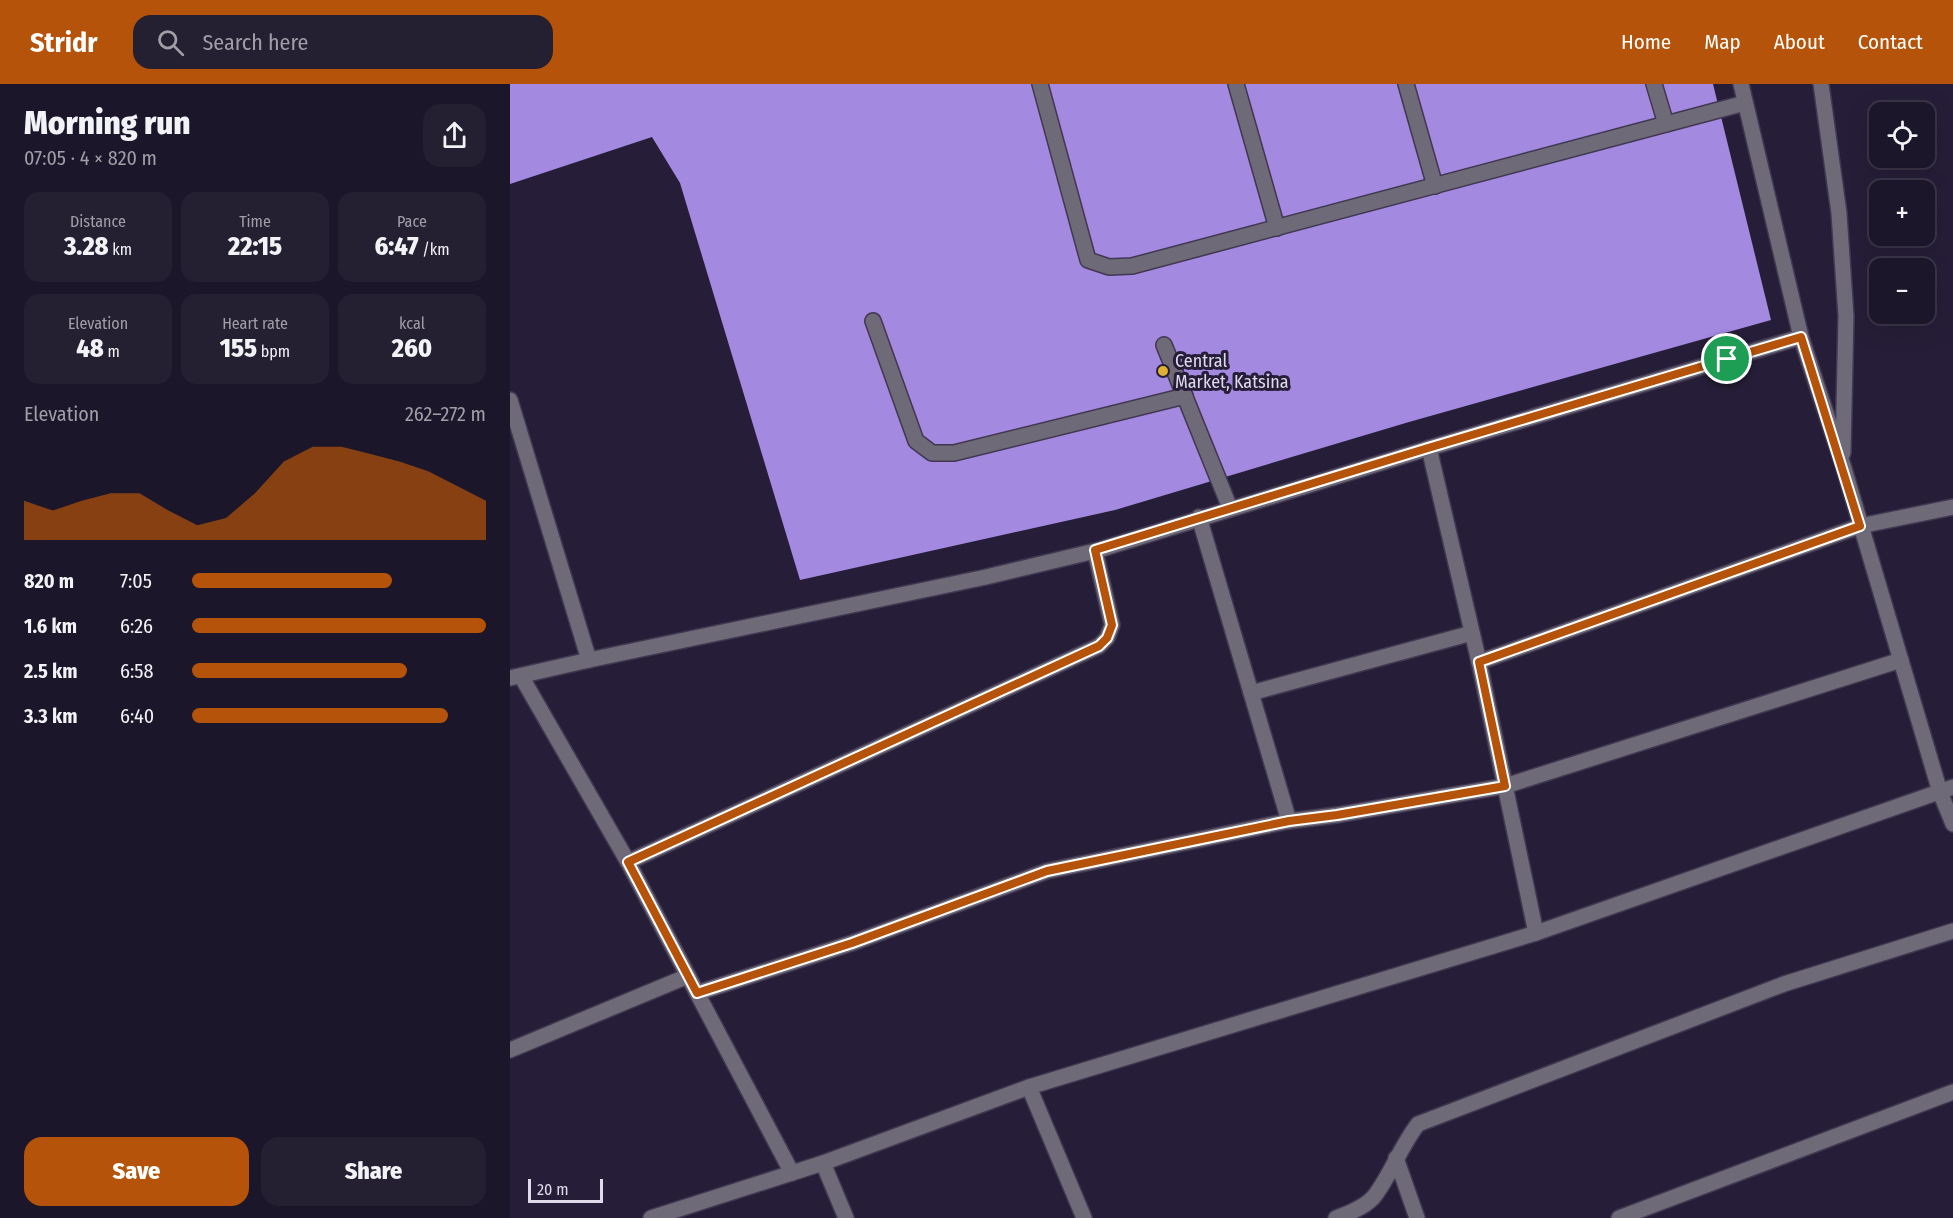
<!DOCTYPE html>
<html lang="en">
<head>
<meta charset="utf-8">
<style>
	:root { --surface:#1c162a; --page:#251f32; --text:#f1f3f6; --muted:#a09fa8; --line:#3a3547; --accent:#b45309 }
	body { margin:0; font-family:"Fira Sans Condensed",sans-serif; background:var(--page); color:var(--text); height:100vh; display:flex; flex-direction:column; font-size:22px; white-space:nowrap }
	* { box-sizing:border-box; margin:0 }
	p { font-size:20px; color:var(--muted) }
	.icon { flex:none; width:33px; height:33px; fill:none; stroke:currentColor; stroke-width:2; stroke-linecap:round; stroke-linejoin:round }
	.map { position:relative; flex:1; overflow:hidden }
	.side { display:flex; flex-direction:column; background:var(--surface); width:510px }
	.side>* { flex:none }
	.fabs { position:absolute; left:1359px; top:18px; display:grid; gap:12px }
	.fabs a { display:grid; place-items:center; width:66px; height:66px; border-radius:12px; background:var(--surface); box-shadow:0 6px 24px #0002,0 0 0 2px var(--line); font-size:30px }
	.scale { position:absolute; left:18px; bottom:15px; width:75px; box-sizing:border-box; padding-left:6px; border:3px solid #dfdaec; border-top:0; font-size:16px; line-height:21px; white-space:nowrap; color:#dfdaec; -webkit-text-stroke:4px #261e38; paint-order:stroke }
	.pin { position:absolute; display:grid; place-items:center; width:51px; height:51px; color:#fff; margin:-26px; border:3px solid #fff; border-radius:50%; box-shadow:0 2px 6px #0007 }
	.round { display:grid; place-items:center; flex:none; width:63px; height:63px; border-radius:18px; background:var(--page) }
	.head { display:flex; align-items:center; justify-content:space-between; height:102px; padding:0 24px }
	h1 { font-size:33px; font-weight:800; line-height:45px }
	.metrics { display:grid; grid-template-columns:repeat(3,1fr); gap:9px; height:102px; padding:6px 24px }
	.metrics div { display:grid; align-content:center; border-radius:15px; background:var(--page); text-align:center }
	.metrics b { font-size:26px; font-weight:800 }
	.metrics small { font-size:16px; font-weight:400 }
	.metrics p { font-size:16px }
	.chart { height:168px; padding:12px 24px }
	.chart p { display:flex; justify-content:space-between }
	.chart svg { width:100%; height:108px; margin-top:6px; fill:var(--accent); opacity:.7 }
	.primary-button { display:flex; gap:12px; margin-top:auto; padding:12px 24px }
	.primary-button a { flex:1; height:69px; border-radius:18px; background:var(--accent); color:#fff; font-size:24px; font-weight:800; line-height:69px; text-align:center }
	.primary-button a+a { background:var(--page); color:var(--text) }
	ul { padding:0 24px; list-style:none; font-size:20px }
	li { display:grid; grid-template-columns:96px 72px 1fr; align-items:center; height:45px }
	li i { height:15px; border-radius:8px; background:var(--accent) }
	header { display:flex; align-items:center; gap:36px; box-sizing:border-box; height:84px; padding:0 30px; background:var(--accent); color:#fff }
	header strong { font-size:28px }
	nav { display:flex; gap:33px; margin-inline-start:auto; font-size:21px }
	.search { width:420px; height:54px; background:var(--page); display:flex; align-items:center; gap:15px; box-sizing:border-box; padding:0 21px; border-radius:18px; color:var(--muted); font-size:22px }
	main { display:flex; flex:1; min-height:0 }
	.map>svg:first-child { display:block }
	.building { fill:#a489e0 }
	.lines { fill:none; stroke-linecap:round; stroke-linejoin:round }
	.minor-casing { stroke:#403851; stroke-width:18 }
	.minor { stroke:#6e6a78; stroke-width:15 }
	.route-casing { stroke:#fff; stroke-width:12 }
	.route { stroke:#b45309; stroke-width:8 }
	.poi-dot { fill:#deb133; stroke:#261e38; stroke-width:2 }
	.labels { text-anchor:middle; stroke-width:6; stroke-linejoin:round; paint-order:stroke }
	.poi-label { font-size:18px; fill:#dfdaec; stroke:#261e38; text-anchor:start }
</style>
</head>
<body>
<header>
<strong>Stridr</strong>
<div class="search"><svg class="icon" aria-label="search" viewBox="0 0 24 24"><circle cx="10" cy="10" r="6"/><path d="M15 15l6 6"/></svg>Search here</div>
<nav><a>Home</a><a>Map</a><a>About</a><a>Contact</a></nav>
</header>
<main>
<section class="side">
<div class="head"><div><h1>Morning run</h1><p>07:05 · 4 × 820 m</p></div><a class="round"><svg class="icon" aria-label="share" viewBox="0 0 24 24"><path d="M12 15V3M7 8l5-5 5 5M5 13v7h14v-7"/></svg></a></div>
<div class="metrics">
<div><p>Distance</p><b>3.28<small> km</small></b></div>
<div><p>Time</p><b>22:15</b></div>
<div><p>Pace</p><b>6:47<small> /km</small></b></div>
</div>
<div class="metrics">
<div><p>Elevation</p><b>48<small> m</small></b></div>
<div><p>Heart rate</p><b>155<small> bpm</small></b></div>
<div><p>kcal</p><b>260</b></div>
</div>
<div class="chart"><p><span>Elevation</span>262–272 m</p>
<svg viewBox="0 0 160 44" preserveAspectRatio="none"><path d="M0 44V28L10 32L20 28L30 25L40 25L50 32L60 38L70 35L80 25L90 12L100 6L110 6L120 9L130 12L140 16L150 22L160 28V44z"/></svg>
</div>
<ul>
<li><b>820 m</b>7:05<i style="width:68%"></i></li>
<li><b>1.6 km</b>6:26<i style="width:100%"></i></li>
<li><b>2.5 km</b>6:58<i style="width:73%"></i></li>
<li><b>3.3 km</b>6:40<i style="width:87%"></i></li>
</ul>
<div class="primary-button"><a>Save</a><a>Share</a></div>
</section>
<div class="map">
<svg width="1443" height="1134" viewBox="0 0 1443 1134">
	<rect width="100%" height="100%" fill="#261e38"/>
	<!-- building -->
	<path class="building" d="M0,0H1203L1261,236L899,338L605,426L290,496L170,99L142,53L0,100Z"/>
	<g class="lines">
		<!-- minor casing -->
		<g class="minor-casing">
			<g id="minor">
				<path d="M530,0L578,176L599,183L622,182L1235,19"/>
				<path d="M726,0L767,144"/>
				<path d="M896,0L925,102"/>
				<path d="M1144,0L1156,40"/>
				<path d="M1231,0L1291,253L1333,381L1430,708L1443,740"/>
				<path d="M1311,0L1329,129L1336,232L1333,369"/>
				<path d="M363,237L406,357L422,369H444L675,312"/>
				<path d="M654,261L720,424"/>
				<path d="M0,316L79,576"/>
				<path d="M919,364L969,578L1026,849"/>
				<path d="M689,433L779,737"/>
				<path d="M969,578L1350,442L1443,423"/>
				<path d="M11,592L118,778L282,1089"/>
				<path d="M0,594L79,576L476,493L585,467L919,364L1291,253"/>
				<path d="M741,609L962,549"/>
				<path d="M118,778L589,562L597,554L602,541L585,467"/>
				<path d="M187,909L342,859L537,787L779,737L827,731L995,702L1391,576"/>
				<path d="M0,966L178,892"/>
				<path d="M519,1003L574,1134"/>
				<path d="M886,1074L907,1134"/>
				<path d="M313,1079L336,1134"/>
				<path d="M141,1134L313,1079L519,1003L1026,849L1443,703"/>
				<path d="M826,1134C840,1129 858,1122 866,1110C882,1088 891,1062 908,1040L1274,900L1443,847"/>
				<path d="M1109,1134L1443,1008"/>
			</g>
		</g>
		<!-- minor -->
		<use href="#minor" class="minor"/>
	</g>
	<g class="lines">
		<!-- route casing -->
		<g class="route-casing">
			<path id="route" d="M1291,253L1350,442L969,578L995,702L827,731L779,737L537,787L342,859L187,909L118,778L589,562L597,554L602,541L585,466L918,364Z"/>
		</g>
		<!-- route -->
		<use href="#route" class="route"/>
	</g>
	<!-- markers -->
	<circle class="poi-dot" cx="653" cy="287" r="6"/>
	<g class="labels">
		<!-- poi labels -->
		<g class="poi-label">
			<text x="665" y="283">Central<tspan x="665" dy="21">Market, Katsina</tspan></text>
		</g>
	</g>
</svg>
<div class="fabs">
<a><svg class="icon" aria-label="locate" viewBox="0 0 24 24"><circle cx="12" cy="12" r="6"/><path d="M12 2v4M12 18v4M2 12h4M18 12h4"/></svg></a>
<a>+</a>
<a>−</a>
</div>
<div class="scale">20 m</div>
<div class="pin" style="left:1217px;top:275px;background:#1e9e55"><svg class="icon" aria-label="arrive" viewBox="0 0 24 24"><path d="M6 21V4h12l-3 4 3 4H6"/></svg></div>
</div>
</main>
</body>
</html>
